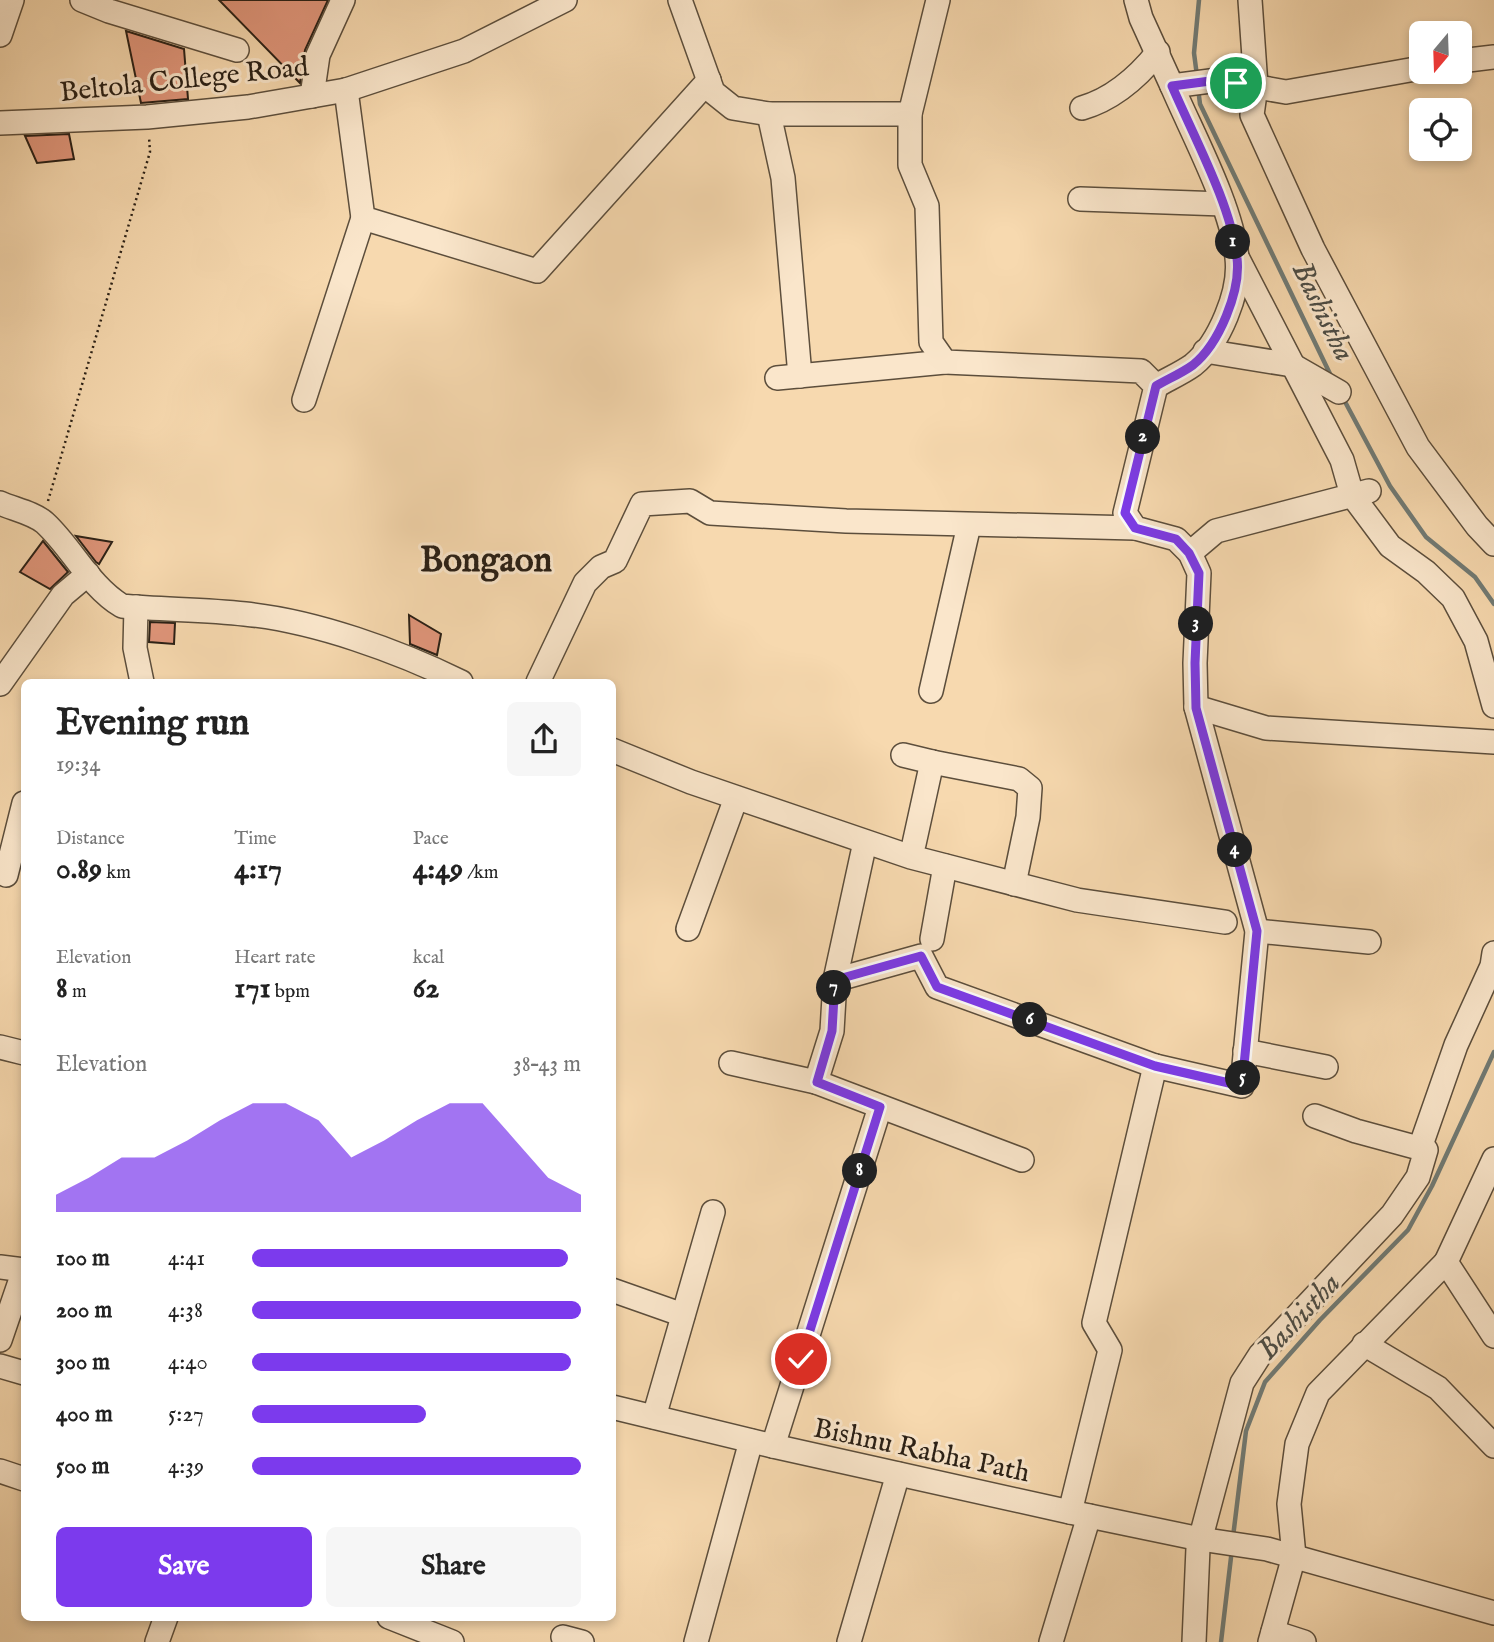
<!DOCTYPE html>
<html lang="en">
<head>
<meta charset="utf-8">
<style>
	:root { --surface:#fff; --page:#f6f6f6; --text:#222; --muted:#767676; --accent:#7c3aed }
	body { margin:0; font-family:"IM FELL English",serif; background:var(--page); color:var(--text); height:100vh; display:flex; flex-direction:column; font-size:26px; white-space:nowrap }
	* { box-sizing:border-box; margin:0 }
	p { font-size:23px; color:var(--muted) }
	.icon { flex:none; width:38px; height:38px; fill:none; stroke:currentColor; stroke-width:2; stroke-linecap:round; stroke-linejoin:round }
	.map { position:relative; flex:1; overflow:hidden }
	.panel { position:absolute; left:21px; top:679px; width:595px; height:942px; display:flex; flex-direction:column; background:var(--surface); border-radius:10px; box-shadow:0 4px 10px #0003 }
	.panel>* { flex:none }
	.needle { width:46px; rotate:199deg }
	.tools { position:absolute; left:1409px; top:21px; display:grid; gap:14px }
	.tools a { display:grid; place-items:center; width:63px; height:63px; border-radius:10px; background:var(--surface); box-shadow:0 4px 10px #0003; font-size:35px }
	.pin { position:absolute; display:grid; place-items:center; width:60px; height:60px; color:#fff; margin:-30px; border:4px solid #fff; border-radius:50%; box-shadow:0 2px 7px #0007 }
	.km { position:absolute; width:35px; height:35px; margin:-18px; border-radius:50%; background:#222; color:#fff; font-size:19px; line-height:35px; text-align:center }
	.round { display:grid; place-items:center; flex:none; width:74px; height:74px; border-radius:10px; background:var(--page) }
	.head { display:flex; align-items:center; justify-content:space-between; height:119px; padding:0 35px }
	h1 { font-size:38px; font-weight:700; line-height:52px }
	.figures { display:grid; grid-template-columns:repeat(3,1fr); gap:10px; height:119px; padding:7px 35px }
	.figures div { display:grid; align-content:center }
	.figures b { font-size:30px; font-weight:700 }
	.figures small { font-size:19px; font-weight:400 }
	.figures p { font-size:19px }
	.chart { height:196px; padding:14px 35px }
	.chart p { display:flex; justify-content:space-between }
	.chart svg { width:100%; height:126px; margin-top:7px; fill:var(--accent); opacity:.7 }
	.action { display:flex; gap:14px; margin-top:auto; padding:14px 35px }
	.action a { flex:1; height:80px; border-radius:10px; background:var(--accent); color:#fff; font-size:28px; font-weight:700; line-height:80px; text-align:center }
	.action a+a { background:var(--page); color:var(--text) }
	ul { padding:0 35px; list-style:none; font-size:23px }
	li { display:grid; grid-template-columns:112px 84px 1fr; align-items:center; height:52px }
	li i { height:18px; border-radius:9px; background:var(--accent) }
	.map>svg:first-child { display:block }
	.lines { fill:none; stroke-linecap:round; stroke-linejoin:round }
	.stream { stroke:#717b75; stroke-width:4.5 }
	.building { fill:#e1967b; stroke:#291f15; stroke-width:2 }
	.minor-casing { stroke:#5c4e3c; stroke-width:26 }
	.path { stroke:#291f15; stroke-width:2.5; stroke-dasharray:2 3.5; stroke-linecap:butt }
	.minor { stroke:#fae6cb; stroke-width:23 }
	.route-casing { stroke:#fff; stroke-width:14 }
	.route { stroke:#7c3aed; stroke-width:9 }
	.labels { text-anchor:middle; stroke-width:6; stroke-linejoin:round; paint-order:stroke }
	.street-label { font-size:28px; fill:#291f15; stroke:#fae6cb }
	.water-label { font-size:30px; font-style:italic; fill:#4d4d45; stroke:#fae6cb }
	.district-label { font-size:35px; font-weight:bold; fill:#291f15; stroke:#fae6cb }
</style>
</head>
<body>
<div class="map">
<svg width="1494" height="1642" viewBox="0 0 1494 1642">
	<rect width="100%" height="100%" fill="#f7d9af"/>
	<filter id="stains"><feTurbulence type="fractalNoise" baseFrequency=".00286" numOctaves="4"/><feColorMatrix values="0 0 0 0 .2 0 0 0 0 .09 0 0 0 0 .02 0 0 0 .5 -.17"/></filter>
	<radialGradient id="worn" r=".72"><stop offset=".6" stop-color="#630" stop-opacity="0"/><stop offset="1" stop-color="#630" stop-opacity=".3"/></radialGradient>
	<g class="lines">
		<!-- stream -->
		<g class="stream">
			<path d="M1197,76L1194,53L1199,0"/>
			<path d="M1198,88L1200,104L1332,378"/>
			<path d="M1343,398L1390,486L1426,537L1475,577L1494,604"/>
			<path d="M1233,1537L1246,1431L1265,1382L1320,1320L1408,1230L1432,1186L1494,1052"/>
			<path d="M1221,1642L1232,1549"/>
		</g>
	</g>
	<!-- building -->
	<g class="building">
		<path d="M219,0H328L305,50L300,83Z"/>
		<path d="M126,31L184,49L188,99L141,103Z"/>
		<path d="M69,134L74,159L37,163L25,136Z"/>
		<path d="M76,536L112,542L99,564L96,562Z"/>
		<path d="M43,541L68,572L50,589L20,572Z"/>
		<path d="M409,615L441,634L437,655L410,644Z"/>
		<path d="M150,622L175,623L174,644L149,642Z"/>
	</g>
	<g class="lines">
		<!-- minor casing -->
		<g class="minor-casing">
			<g id="minor">
				<path d="M82,0L109,11L237,50"/>
				<path d="M680,0L713,92L733,108L769,114H910"/>
				<path d="M1136,0L1141,18L1172,86L1218,80L1286,92L1421,68"/>
				<path d="M1250,0L1256,86L1252,115L1313,249L1418,447L1477,526L1494,544"/>
				<path d="M0,35L12,0"/>
				<path d="M1460,61L1494,57"/>
				<path d="M346,90L363,218L537,271L709,80"/>
				<path d="M312,96L318,55L343,0"/>
				<path d="M1082,108C1113,99 1138,77 1158,52"/>
				<path d="M769,114L783,178L800,376"/>
				<path d="M0,123L147,117L248,107L346,90L464,51L565,0"/>
				<path d="M1080,199L1223,204"/>
				<path d="M1238,259L1342,460L1352,495L1390,546L1426,572L1453,598L1476,641L1494,706"/>
				<path d="M1205,351L1292,365L1339,392"/>
				<path d="M777,378L945,362"/>
				<path d="M1156,386C1168,379 1182,373 1193,365C1219,344 1241,291 1237,258C1232,207 1193,135 1172,86"/>
				<path d="M304,400L363,218"/>
				<path d="M0,503C13,509 34,513 45,523C73,549 89,586 122,606C163,610 204,609 245,614C315,621 398,651 461,682"/>
				<path d="M1190,553L1216,531L1369,491"/>
				<path d="M136,607L135,648L142,682"/>
				<path d="M538,682L585,583L601,567L615,561L642,504L690,501L710,513L846,521L1135,528"/>
				<path d="M0,684L63,595L88,574"/>
				<path d="M931,691L969,525"/>
				<path d="M1196,707L1266,728L1494,742"/>
				<path d="M612,750L691,782L911,857L1077,900L1225,922"/>
				<path d="M903,755L932,762"/>
				<path d="M865,842L835,980L832,1031L816,1082L1022,1160"/>
				<path d="M914,844L932,762L1019,779L1030,788L1028,817L1014,884"/>
				<path d="M6,875L24,803"/>
				<path d="M688,929L736,798"/>
				<path d="M1257,931L1369,942"/>
				<path d="M932,939L945,866"/>
				<path d="M835,980L921,956L937,987L1155,1066L1242,1086L1257,931L1196,707L1195,663L1199,573L1190,553L1176,539L1135,528L1125,513L1156,386L1141,371L945,362L931,342L927,206L910,165V114L938,0"/>
				<path d="M0,1047L24,1053"/>
				<path d="M1245,1051L1326,1067"/>
				<path d="M731,1063L816,1082"/>
				<path d="M1420,1148L1456,1045L1492,966L1494,953"/>
				<path d="M1446,1262L1494,1336"/>
				<path d="M0,1267L24,1270"/>
				<path d="M612,1290L683,1315"/>
				<path d="M0,1340L24,1270"/>
				<path d="M1364,1344L1438,1388L1494,1446"/>
				<path d="M0,1366L24,1373"/>
				<path d="M612,1407L773,1446L1070,1512L1200,1539L1267,1549L1494,1613"/>
				<path d="M654,1417L713,1212"/>
				<path d="M773,1446L880,1107"/>
				<path d="M0,1471L24,1479"/>
				<path d="M1070,1512L1110,1350L1094,1323L1155,1066"/>
				<path d="M389,1617L452,1642"/>
				<path d="M1273,1632L1304,1642"/>
				<path d="M563,1637L582,1642"/>
				<path d="M157,1642L166,1617"/>
				<path d="M696,1642L751,1441"/>
				<path d="M849,1642L898,1474"/>
				<path d="M1051,1642L1089,1516"/>
				<path d="M1194,1642L1198,1548L1242,1383L1260,1355L1392,1215L1418,1177L1426,1150L1356,1131L1315,1116"/>
				<path d="M1270,1642L1294,1556L1289,1504L1297,1444L1318,1393L1446,1262L1494,1159"/>
			</g>
		</g>
		<!-- path -->
		<path class="path" d="M48,501L150,152L149,137"/>
		<!-- minor -->
		<use href="#minor" class="minor"/>
	</g>
	<g class="lines">
		<!-- route casing -->
		<g class="route-casing">
			<path id="route" d="M801,1359L880,1107L817,1082L832,1031L835,980L921,956L937,987L1155,1066L1242,1086L1257,931L1196,708L1195,663L1199,573L1189,553L1176,539L1135,528L1125,513L1156,386C1168,379 1182,373 1193,365C1219,344 1241,291 1237,258C1232,207 1193,135 1172,86L1218,80L1236,83"/>
		</g>
		<!-- route -->
		<use href="#route" class="route"/>
	</g>
	<g class="labels">
		<!-- street labels -->
		<g class="street-label">
			<text transform="translate(184 78) rotate(-6)" y="10">Beltola College Road</text>
			<text transform="translate(922 1449) rotate(12)" y="10">Bishnu Rabha Path</text>
		</g>
		<!-- water labels -->
		<g class="water-label">
			<text transform="translate(1324 311) rotate(64)" y="10">Bashistha</text>
			<text transform="translate(1298 1316) rotate(-47)" y="10">Bashistha</text>
		</g>
		<!-- district labels -->
		<g class="district-label">
			<text x="486" y="571">Bongaon</text>
		</g>
	</g>
	<rect width="100%" height="100%" filter="url(#stains)"/>
	<rect width="100%" height="100%" fill="url(#worn)"/>
</svg>
<div class="tools">
<a><svg class="needle" viewBox="-14 -14 28 28"><path d="M0-13l5 13h-10z" fill="#e53935"/><path d="M0 13l5-13h-10z" fill="#767676"/></svg></a>
<a><svg class="icon" aria-label="locate" viewBox="0 0 24 24"><circle cx="12" cy="12" r="6"/><path d="M12 2v4M12 18v4M2 12h4M18 12h4"/></svg></a>
</div>
<div class="pin" style="left:1236px;top:83px;background:#1e9e55"><svg class="icon" aria-label="arrive" viewBox="0 0 24 24"><path d="M6 21V4h12l-3 4 3 4H6"/></svg></div>
<div class="pin" style="left:801px;top:1359px;background:#d93025"><svg class="icon" aria-label="check" viewBox="0 0 24 24"><path d="M5 12l5 5 9-10"/></svg></div>
<b class="km" style="left:1233px;top:242px">1</b>
<b class="km" style="left:1143px;top:437px">2</b>
<b class="km" style="left:1196px;top:624px">3</b>
<b class="km" style="left:1235px;top:850px">4</b>
<b class="km" style="left:1243px;top:1078px">5</b>
<b class="km" style="left:1030px;top:1020px">6</b>
<b class="km" style="left:834px;top:988px">7</b>
<b class="km" style="left:860px;top:1171px">8</b>
<section class="panel">
<div class="head"><div><h1>Evening run</h1><p>19:34</p></div><a class="round"><svg class="icon" aria-label="share" viewBox="0 0 24 24"><path d="M12 15V3M7 8l5-5 5 5M5 13v7h14v-7"/></svg></a></div>
<div class="figures">
<div><p>Distance</p><b>0.89<small> km</small></b></div>
<div><p>Time</p><b>4:17</b></div>
<div><p>Pace</p><b>4:49<small> /km</small></b></div>
</div>
<div class="figures">
<div><p>Elevation</p><b>8<small> m</small></b></div>
<div><p>Heart rate</p><b>171<small> bpm</small></b></div>
<div><p>kcal</p><b>62</b></div>
</div>
<div class="chart"><p><span>Elevation</span>38–43 m</p>
<svg viewBox="0 0 160 44" preserveAspectRatio="none"><path d="M0 44V38L10 32L20 25L30 25L40 19L50 12L60 6L70 6L80 12L90 25L100 19L110 12L120 6L130 6L140 19L150 32L160 38V44z"/></svg>
</div>
<ul>
<li><b>100 m</b>4:41<i style="width:96%"></i></li>
<li><b>200 m</b>4:38<i style="width:100%"></i></li>
<li><b>300 m</b>4:40<i style="width:97%"></i></li>
<li><b>400 m</b>5:27<i style="width:53%"></i></li>
<li><b>500 m</b>4:39<i style="width:100%"></i></li>
</ul>
<div class="action"><a>Save</a><a>Share</a></div>
</section>
</div>
</body>
</html>
